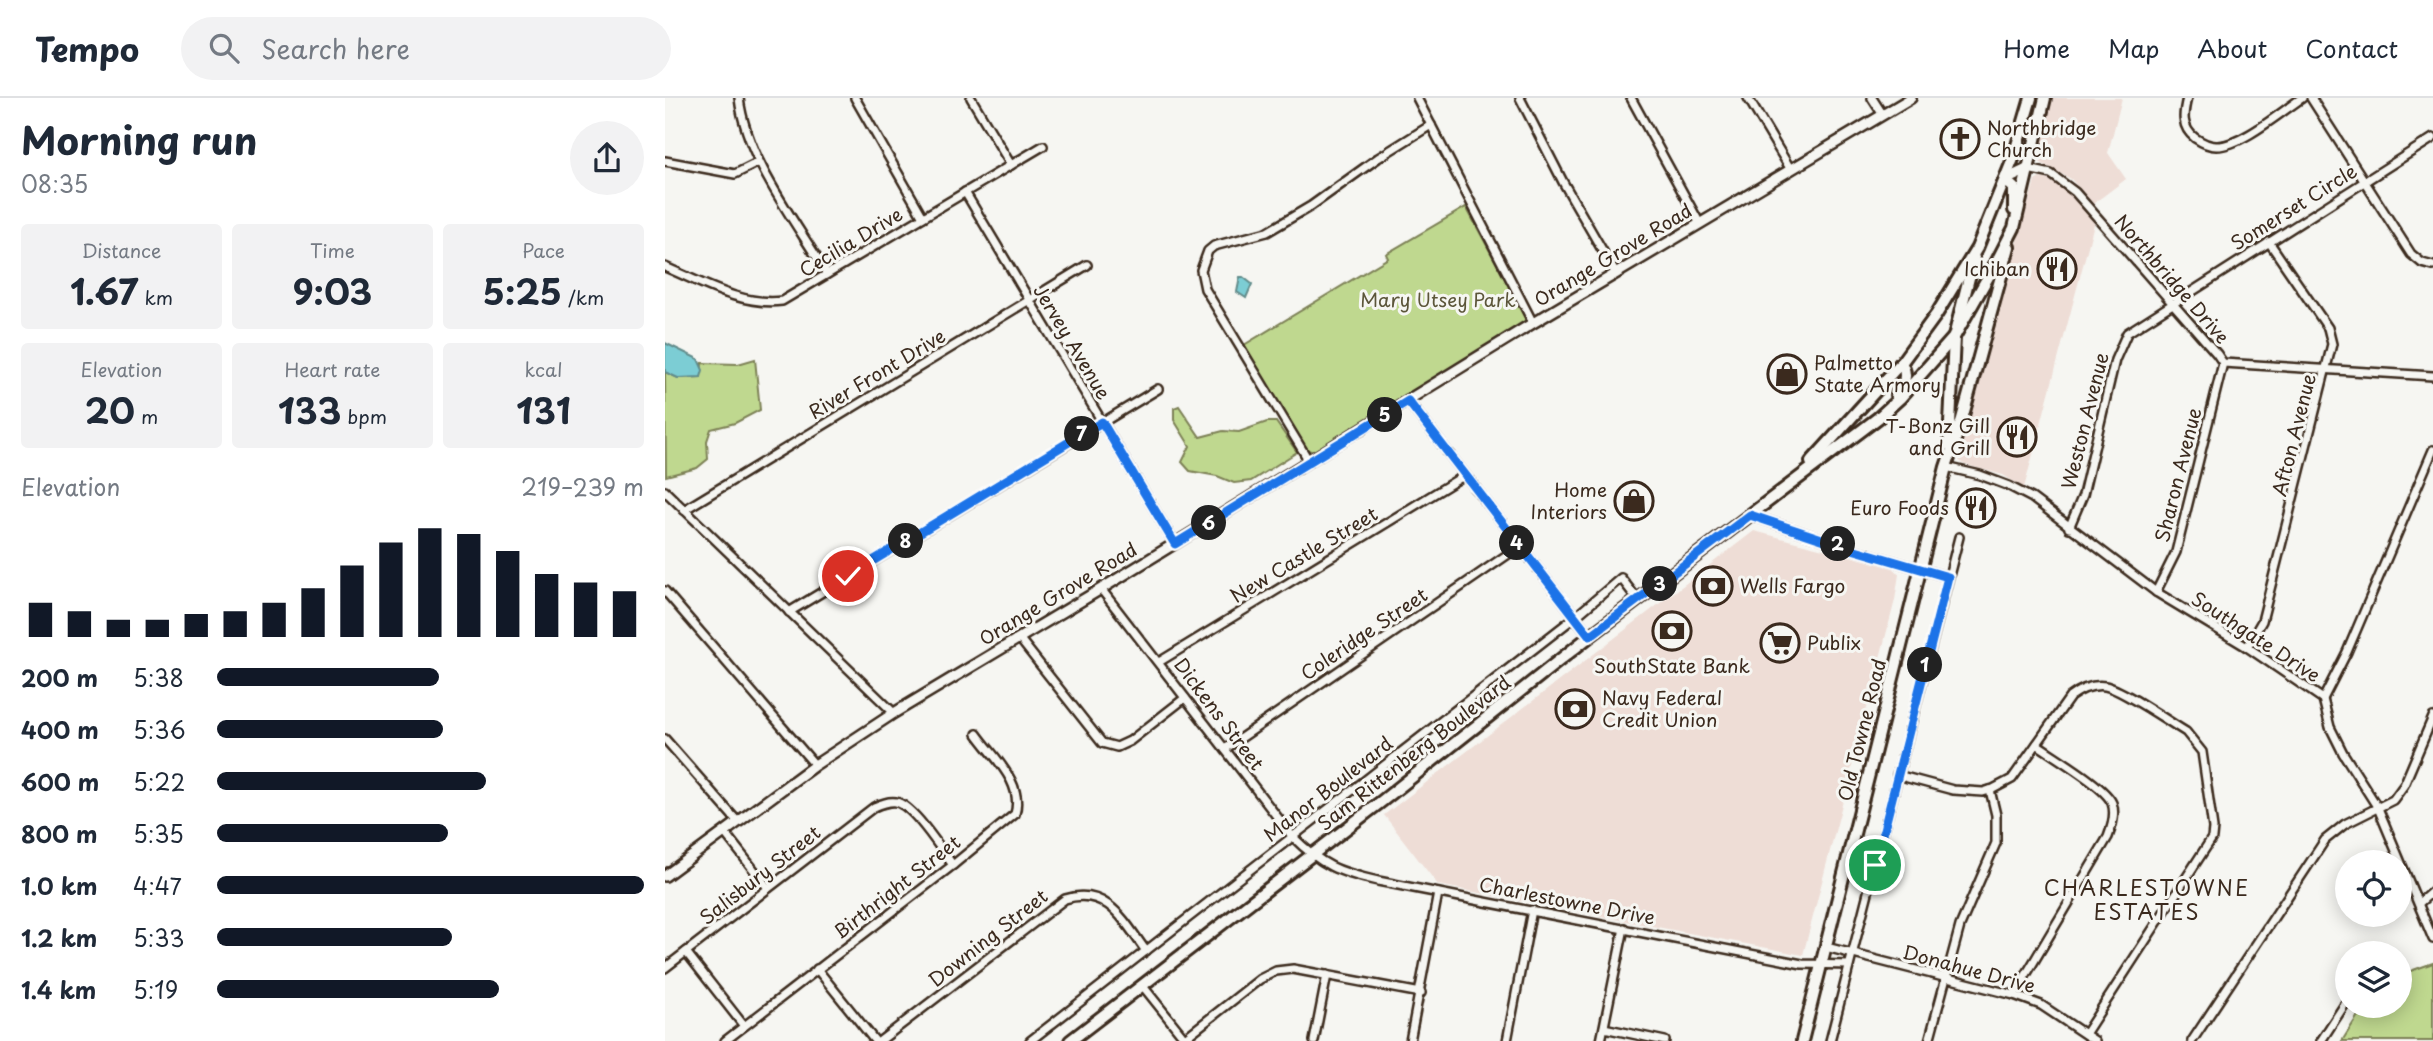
<!DOCTYPE html>
<html lang="en">
<head>
<meta charset="utf-8">
<style>
	:root { --surface:#fff; --page:#f2f2f3; --text:#1f2937; --muted:#747a83; --line:#e0e1e3; --accent:#111827 }
	body { margin:0; font-family:"Playpen Sans",sans-serif; background:var(--page); color:var(--text); height:100vh; display:flex; flex-direction:column; font-size:26px; white-space:nowrap }
	* { box-sizing:border-box; margin:0 }
	p { font-size:23px; color:var(--muted) }
	.icon { flex:none; width:38px; height:38px; fill:none; stroke:currentColor; stroke-width:2; stroke-linecap:round; stroke-linejoin:round }
	.map { position:relative; flex:1; overflow:hidden }
	.drawer { display:flex; flex-direction:column; background:var(--surface); width:665px }
	.drawer>* { flex:none }
	.tools { position:absolute; left:1670px; top:752px; display:grid; gap:14px }
	.tools a { display:grid; place-items:center; width:77px; height:77px; border-radius:50%; background:var(--surface); box-shadow:0 4px 18px #0003; font-size:35px }
	.pin { position:absolute; display:grid; place-items:center; width:60px; height:60px; color:#fff; margin:-30px; border:4px solid #fff; border-radius:50%; box-shadow:0 2px 7px #0007 }
	.km { position:absolute; width:35px; height:35px; margin:-18px; border-radius:50%; background:#222; color:#fff; font-size:19px; line-height:35px; text-align:center }
	.round { display:grid; place-items:center; flex:none; width:74px; height:74px; border-radius:37px; background:var(--page) }
	.head { display:flex; align-items:center; justify-content:space-between; height:119px; padding:0 21px }
	h1 { font-size:38px; font-weight:700; line-height:52px }
	.stats { display:grid; grid-template-columns:repeat(3,1fr); gap:10px; height:119px; padding:7px 21px }
	.stats div { display:grid; align-content:center; border-radius:7px; background:var(--page); text-align:center }
	.stats b { font-size:35px; font-weight:700 }
	.stats small { font-size:19px; font-weight:400 }
	.stats p { font-size:19px }
	.chart { height:196px; padding:14px 21px }
	.chart p { display:flex; justify-content:space-between }
	.chart svg { width:100%; height:126px; margin-top:7px; stroke:var(--accent); stroke-width:6 }
	ul { padding:0 21px; list-style:none; font-size:23px }
	li { display:grid; grid-template-columns:112px 84px 1fr; align-items:center; height:52px }
	li i { height:18px; border-radius:9px; background:var(--accent) }
	header { display:flex; align-items:center; gap:42px; box-sizing:border-box; height:98px; padding:0 35px; background:var(--surface); border-bottom:2px solid var(--line) }
	header strong { font-size:33px }
	nav { display:flex; gap:38px; margin-inline-start:auto; font-size:24px }
	.search { width:490px; height:63px; background:var(--page); display:flex; align-items:center; gap:18px; box-sizing:border-box; padding:0 24px; border-radius:38px; color:var(--muted); font-size:26px }
	main { display:flex; flex:1; min-height:0 }
	.map>svg:first-child { display:block }
	.built { fill:#eeddd6 }
	.green { fill:#bfd88f; stroke:#7d8156; stroke-width:2 }
	.water { fill:#7ccdd4; stroke:#628c8b; stroke-width:2 }
	.lines { fill:none; stroke-linecap:round; stroke-linejoin:round }
	.minor-casing { stroke:#3b2a1e; stroke-width:12 }
	.tertiary-casing { stroke:#3b2a1e; stroke-width:14 }
	.primary-casing { stroke:#3b2a1e; stroke-width:16 }
	.minor { stroke:#f6f6f2; stroke-width:7 }
	.tertiary { stroke:#f6f6f2; stroke-width:9 }
	.primary { stroke:#f6f6f2; stroke-width:10 }
	.route-casing { stroke:#fff; stroke-width:14 }
	.route { stroke:#1a73e8; stroke-width:9 }
	.labels { text-anchor:middle; stroke-width:6; stroke-linejoin:round; paint-order:stroke }
	.poi-label { font-size:19px; fill:#3b2a1e; stroke:#f6f6f2; text-anchor:start }
	.street-label { font-size:19px; fill:#3b2a1e; stroke:#f6f6f2 }
	.park-label { font-size:19px; fill:#5c563a; stroke:#f6f6f2 }
	.neighbourhood-label { font-size:21px; letter-spacing:2px; fill:#3b2a1e; stroke:#f6f6f2 }
</style>
</head>
<body>
<header>
<strong>Tempo</strong>
<div class="search"><svg class="icon" aria-label="search" viewBox="0 0 24 24"><circle cx="10" cy="10" r="6"/><path d="M15 15l6 6"/></svg>Search here</div>
<nav><a>Home</a><a>Map</a><a>About</a><a>Contact</a></nav>
</header>
<main>
<section class="drawer">
<div class="head"><div><h1>Morning run</h1><p>08:35</p></div><a class="round"><svg class="icon" aria-label="share" viewBox="0 0 24 24"><path d="M12 15V3M7 8l5-5 5 5M5 13v7h14v-7"/></svg></a></div>
<div class="stats">
<div><p>Distance</p><b>1.67<small> km</small></b></div>
<div><p>Time</p><b>9:03</b></div>
<div><p>Pace</p><b>5:25<small> /km</small></b></div>
</div>
<div class="stats">
<div><p>Elevation</p><b>20<small> m</small></b></div>
<div><p>Heart rate</p><b>133<small> bpm</small></b></div>
<div><p>kcal</p><b>131</b></div>
</div>
<div class="chart"><p><span>Elevation</span>219–239 m</p>
<svg viewBox="0 0 160 44" preserveAspectRatio="none"><path d="M5 44V32M15 44V35M25 44V38M35 44V38M45 44V36M55 44V35M65 44V32M75 44V27M85 44V19M95 44V11M105 44V6M115 44V8M125 44V14M135 44V22M145 44V25M155 44V28"/></svg>
</div>
<ul>
<li><b>200 m</b>5:38<i style="width:52%"></i></li>
<li><b>400 m</b>5:36<i style="width:53%"></i></li>
<li><b>600 m</b>5:22<i style="width:63%"></i></li>
<li><b>800 m</b>5:35<i style="width:54%"></i></li>
<li><b>1.0 km</b>4:47<i style="width:100%"></i></li>
<li><b>1.2 km</b>5:33<i style="width:55%"></i></li>
<li><b>1.4 km</b>5:19<i style="width:66%"></i></li>
</ul>
</section>
<div class="map">
<svg width="1768" height="943" viewBox="0 0 1768 943">
	<rect width="100%" height="100%" fill="#f6f6f2"/>
	<filter id="ink" filterUnits="userSpaceOnUse"><feTurbulence type="fractalNoise" baseFrequency=".0143" numOctaves="2"/><feDisplacementMap in="SourceGraphic" scale="14" xChannelSelector="R" yChannelSelector="G"/><feConvolveMatrix kernelMatrix="1 2 1 2 8 2 1 2 1" color-interpolation-filters="sRGB"/></filter>
	<g filter="url(#ink)">
		<!-- built -->
		<g class="built">
			<path d="M1387,0H1457L1443,55L1461,81L1428,106L1406,81L1376,65L1372,60Z"/>
			<path d="M1375,80L1382,81L1407,95L1430,122L1359,390L1338,377L1298,366L1294,362L1293,354L1341,179L1370,83Z"/>
			<path d="M1089,433L1228,469L1234,476L1230,502L1138,857L773,787L719,717Z"/>
		</g>
		<!-- green -->
		<g class="green">
			<path d="M801,109L860,218V224L856,229L651,354L642,352L579,247L723,160L721,156Z"/>
			<path d="M90,261L95,312L70,325L46,331L42,343L43,361L32,370L1,378L0,274L13,280L36,279L37,265L73,266Z"/>
			<path d="M514,308L535,339L558,333L574,334L602,324H611L632,354L586,383L569,385L552,378L525,373L517,364L525,348L509,322V310Z"/>
			<path d="M1768,865V943H1677L1699,908H1734V877Z"/>
		</g>
		<!-- water -->
		<g class="water">
			<path d="M575,179H578L587,186L581,200L572,194Z"/>
			<path d="M0,245L33,261L38,272L36,279L13,280L0,274Z"/>
		</g>
		<g class="lines">
			<!-- minor casing -->
			<g class="minor-casing">
				<g id="minor">
					<path d="M74,0C81,61 131,124 162,176"/>
					<path d="M190,0L258,119"/>
					<path d="M306,0L346,67"/>
					<path d="M752,0L868,225"/>
					<path d="M855,0L898,84L951,176"/>
					<path d="M966,0L1035,126"/>
					<path d="M1083,0L1126,72"/>
					<path d="M1207,0L1218,17"/>
					<path d="M1522,0C1518,16 1516,29 1530,40C1536,44 1543,48 1551,48C1575,49 1616,14 1637,0"/>
					<path d="M1646,0L1746,156L1757,165L1768,168"/>
					<path d="M0,63L70,76L94,64"/>
					<path d="M1363,71L1386,76L1410,94L1552,256L1558,265L1768,278"/>
					<path d="M300,94L510,446"/>
					<path d="M0,169C38,185 76,208 117,203L378,48"/>
					<path d="M743,303L925,538"/>
					<path d="M644,363L540,191L536,172L543,153L549,148L602,134L646,108L713,60L766,27"/>
					<path d="M1281,369L1315,377L1344,388L1367,400L1491,494L1582,549L1658,601L1665,629L1678,655L1713,710L1768,841"/>
					<path d="M0,393L229,615"/>
					<path d="M19,412L422,167"/>
					<path d="M1085,417L1187,451L1283,479"/>
					<path d="M1404,430L1418,397L1450,262L1462,235L1768,40"/>
					<path d="M436,491L627,738C657,768 673,774 713,783L1137,866L1184,867"/>
					<path d="M0,493L150,667"/>
					<path d="M1491,494L1511,454L1558,265"/>
					<path d="M124,514L493,291"/>
					<path d="M354,540L437,645L452,649L465,643L520,600"/>
					<path d="M1582,549L1597,523L1667,246L1663,230L1604,144"/>
					<path d="M494,564L800,377"/>
					<path d="M1658,601L1682,554L1768,352"/>
					<path d="M0,641L73,724"/>
					<path d="M560,651L855,448"/>
					<path d="M1232,677L1288,692L1318,694L1328,691L1347,681L1405,599C1416,591 1427,586 1440,588C1457,591 1504,624 1521,634L1537,654L1548,730L1547,740L1420,936"/>
					<path d="M60,735L103,790"/>
					<path d="M1754,805L1768,793"/>
					<path d="M1161,849L1349,897L1376,907L1430,943"/>
					<path d="M21,854L79,928"/>
					<path d="M0,870L209,709C216,706 223,703 231,704C249,708 276,752 288,767"/>
					<path d="M152,871L210,943"/>
					<path d="M477,887L521,942"/>
					<path d="M1349,897L1443,739C1447,729 1451,716 1447,705C1440,688 1388,658 1372,646"/>
					<path d="M939,930L1000,943"/>
					<path d="M60,943L288,767L350,716C359,685 329,660 312,636"/>
					<path d="M215,943L400,801C442,788 459,823 481,853"/>
					<path d="M365,943L910,519L956,480L973,502"/>
					<path d="M516,943L595,881L611,873L628,871L756,895"/>
					<path d="M649,943L662,877"/>
					<path d="M745,943L773,795"/>
					<path d="M842,943L867,812"/>
					<path d="M936,943L959,830"/>
					<path d="M1165,943L1294,439"/>
					<path d="M1264,943L1295,828L1331,745V717L1325,692"/>
					<path d="M1527,943L1660,742L1680,726L1728,702L1739,687L1768,619"/>
					<path d="M1656,943L1682,903"/>
				</g>
			</g>
			<!-- tertiary casing -->
			<g class="tertiary-casing">
				<path id="tertiary" d="M0,778L150,667L229,615L436,491L868,225L1246,0"/>
			</g>
			<!-- primary casing -->
			<g class="primary-casing">
				<g id="primary">
					<path d="M1349,112V90L1340,82L1363,71"/>
					<path d="M1231,297C1239,287 1244,277 1236,265"/>
					<path d="M1284,347L1289,239L1309,160"/>
					<path d="M1146,364L1236,265L1271,217L1312,150L1348,61L1366,0"/>
					<path d="M405,943L717,703L925,538L1213,320L1236,299L1289,239L1332,163L1349,130L1380,0"/>
					<path d="M1137,943L1281,369L1297,321L1344,149"/>
				</g>
			</g>
			<!-- minor -->
			<use href="#minor" class="minor"/>
			<!-- tertiary -->
			<use href="#tertiary" class="tertiary"/>
			<!-- primary -->
			<use href="#primary" class="primary"/>
		</g>
	</g>
	<g class="lines" filter="url(#ink)">
		<!-- route casing -->
		<g class="route-casing">
			<path id="route" d="M183,478L437,324L510,446L743,303L925,538L1085,417L1187,451L1283,479L1210,767"/>
		</g>
		<!-- route -->
		<use href="#route" class="route"/>
	</g>
	<!-- icons -->
	<defs>
		<g id="church-ring" transform="scale(2.0125)"><circle r="9.5" fill="#f6f6f2" stroke="#3b2a1e" stroke-width="1.5"/><path d="M-1.2-6h2.4v3.5h3.3v2.4h-3.3V6h-2.4V-.1h-3.3v-2.4h3.3Z" fill="#3b2a1e"/></g>
		<g id="restaurant-ring" transform="scale(2.0125)"><circle r="9.5" fill="#f6f6f2" stroke="#3b2a1e" stroke-width="1.5"/><path d="M-5-6h1v4h1v-4h1v4h1v-4h1v5L-1.5 .5V6h-2V.5L-5-1ZM5-6V6H3V1.5H1.5Q1.5-4 5-6Z" fill="#3b2a1e"/></g>
		<g id="shop-ring" transform="scale(2.0125)"><circle r="9.5" fill="#f6f6f2" stroke="#3b2a1e" stroke-width="1.5"/><path d="M-5-2.5h2.3a2.7 3.5 0 0 1 5.4 0H5L5.5 6h-11ZM-1.5-2.5h3a1.5 2.3 0 0 0-3 0Z" fill="#3b2a1e"/></g>
		<g id="bank-ring" transform="scale(2.0125)"><circle r="9.5" fill="#f6f6f2" stroke="#3b2a1e" stroke-width="1.5"/><path d="M-6-4H6V4H-6ZM0-2.3a2.3 2.3 0 1 0 0 4.6a2.3 2.3 0 1 0 0-4.6Z" fill="#3b2a1e"/></g>
		<g id="supermarket-ring" transform="scale(2.0125)"><circle r="9.5" fill="#f6f6f2" stroke="#3b2a1e" stroke-width="1.5"/><path d="M-6-5.5h2.5l.6 2H6L4.5 2H-2.5L-4.4-4H-6ZM-1.5 3.2a1.3 1.3 0 1 0 .1 0ZM3 3.2a1.3 1.3 0 1 0 .1 0Z" fill="#3b2a1e"/></g>
	</defs>
	<g fill-rule="evenodd">
		<use href="#church-ring" x="1295" y="41"/>
		<use href="#restaurant-ring" x="1392" y="171"/>
		<use href="#shop-ring" x="1122" y="276"/>
		<use href="#restaurant-ring" x="1352" y="339"/>
		<use href="#shop-ring" x="969" y="403"/>
		<use href="#restaurant-ring" x="1311" y="410"/>
		<use href="#bank-ring" x="1048" y="488"/>
		<use href="#bank-ring" x="1007" y="533"/>
		<use href="#supermarket-ring" x="1115" y="545"/>
		<use href="#bank-ring" x="910" y="611"/>
	</g>
	<g class="labels">
		<!-- poi labels -->
		<g class="poi-label">
			<text x="1322" y="37">Northbridge<tspan x="1322" dy="22">Church</tspan></text>
			<text x="1365" y="178" text-anchor="end">Ichiban</text>
			<text x="1149" y="272">Palmetto<tspan x="1149" dy="22">State Armory</tspan></text>
			<text x="1325" y="335" text-anchor="end">T-Bonz Gill<tspan x="1325" dy="22">and Grill</tspan></text>
			<text x="942" y="399" text-anchor="end">Home<tspan x="942" dy="22">Interiors</tspan></text>
			<text x="1284" y="417" text-anchor="end">Euro Foods</text>
			<text x="1075" y="495">Wells Fargo</text>
			<text x="1142" y="552">Publix</text>
			<text x="1007" y="575" text-anchor="middle">SouthState Bank</text>
			<text x="937" y="607">Navy Federal<tspan x="937" dy="22">Credit Union</tspan></text>
		</g>
		<!-- street labels -->
		<g class="street-label">
			<text transform="translate(1629 109) rotate(-32)" y="7">Somerset Circle</text>
			<text transform="translate(186 144) rotate(-31)" y="7">Cecilia Drive</text>
			<text transform="translate(948 157) rotate(-31)" y="7">Orange Grove Road</text>
			<text transform="translate(1507 181) rotate(49)" y="7">Northbridge Drive</text>
			<text transform="translate(407 244) rotate(59)" y="7">Jervey Avenue</text>
			<text transform="translate(212 276) rotate(-31)" y="7">River Front Drive</text>
			<text transform="translate(1420 323) rotate(-76)" y="7">Weston Avenue</text>
			<text transform="translate(1629 337) rotate(-76)" y="7">Afton Avenue</text>
			<text transform="translate(1513 377) rotate(-76)" y="7">Sharon Avenue</text>
			<text transform="translate(639 457) rotate(-31)" y="7">New Castle Street</text>
			<text transform="translate(393 496) rotate(-31)" y="7">Orange Grove Road</text>
			<text transform="translate(699 536) rotate(-34)" y="7">Coleridge Street</text>
			<text transform="translate(1591 539) rotate(33)" y="7">Southgate Drive</text>
			<text transform="translate(554 616) rotate(53)" y="7">Dickens Street</text>
			<text transform="translate(1197 632) rotate(-76)" y="7">Old Towne Road</text>
			<text transform="translate(749 655) rotate(-38)" y="7">Sam Rittenberg Boulevard</text>
			<text transform="translate(663 691) rotate(-38)" y="7">Manor Boulevard</text>
			<text transform="translate(95 777) rotate(-38)" y="7">Salisbury Street</text>
			<text transform="translate(232 789) rotate(-38)" y="7">Birthright Street</text>
			<text transform="translate(902 803) rotate(11)" y="7">Charlestowne Drive</text>
			<text transform="translate(323 840) rotate(-38)" y="7">Downing Street</text>
			<text transform="translate(1304 871) rotate(15)" y="7">Donahue Drive</text>
		</g>
		<!-- park labels -->
		<g class="park-label">
			<text x="773" y="209">Mary Utsey Park</text>
		</g>
		<!-- neighbourhood labels -->
		<g class="neighbourhood-label">
			<text x="1482" y="798">CHARLESTOWNE<tspan x="1482" dy="24">ESTATES</tspan></text>
		</g>
	</g>
</svg>
<div class="tools">
<a><svg class="icon" aria-label="locate" viewBox="0 0 24 24"><circle cx="12" cy="12" r="6"/><path d="M12 2v4M12 18v4M2 12h4M18 12h4"/></svg></a>
<a><svg class="icon" aria-label="layers" viewBox="0 0 24 24"><path d="M12 4l9 5-9 5-9-5zM3 14l9 5 9-5"/></svg></a>
</div>
<div class="pin" style="left:1210px;top:767px;background:#1e9e55"><svg class="icon" aria-label="arrive" viewBox="0 0 24 24"><path d="M6 21V4h12l-3 4 3 4H6"/></svg></div>
<div class="pin" style="left:183px;top:478px;background:#d93025"><svg class="icon" aria-label="check" viewBox="0 0 24 24"><path d="M5 12l5 5 9-10"/></svg></div>
<b class="km" style="left:1260px;top:567px">1</b>
<b class="km" style="left:1173px;top:446px">2</b>
<b class="km" style="left:995px;top:486px">3</b>
<b class="km" style="left:852px;top:445px">4</b>
<b class="km" style="left:720px;top:317px">5</b>
<b class="km" style="left:544px;top:425px">6</b>
<b class="km" style="left:417px;top:336px">7</b>
<b class="km" style="left:241px;top:443px">8</b>
</div>
</main>
</body>
</html>
